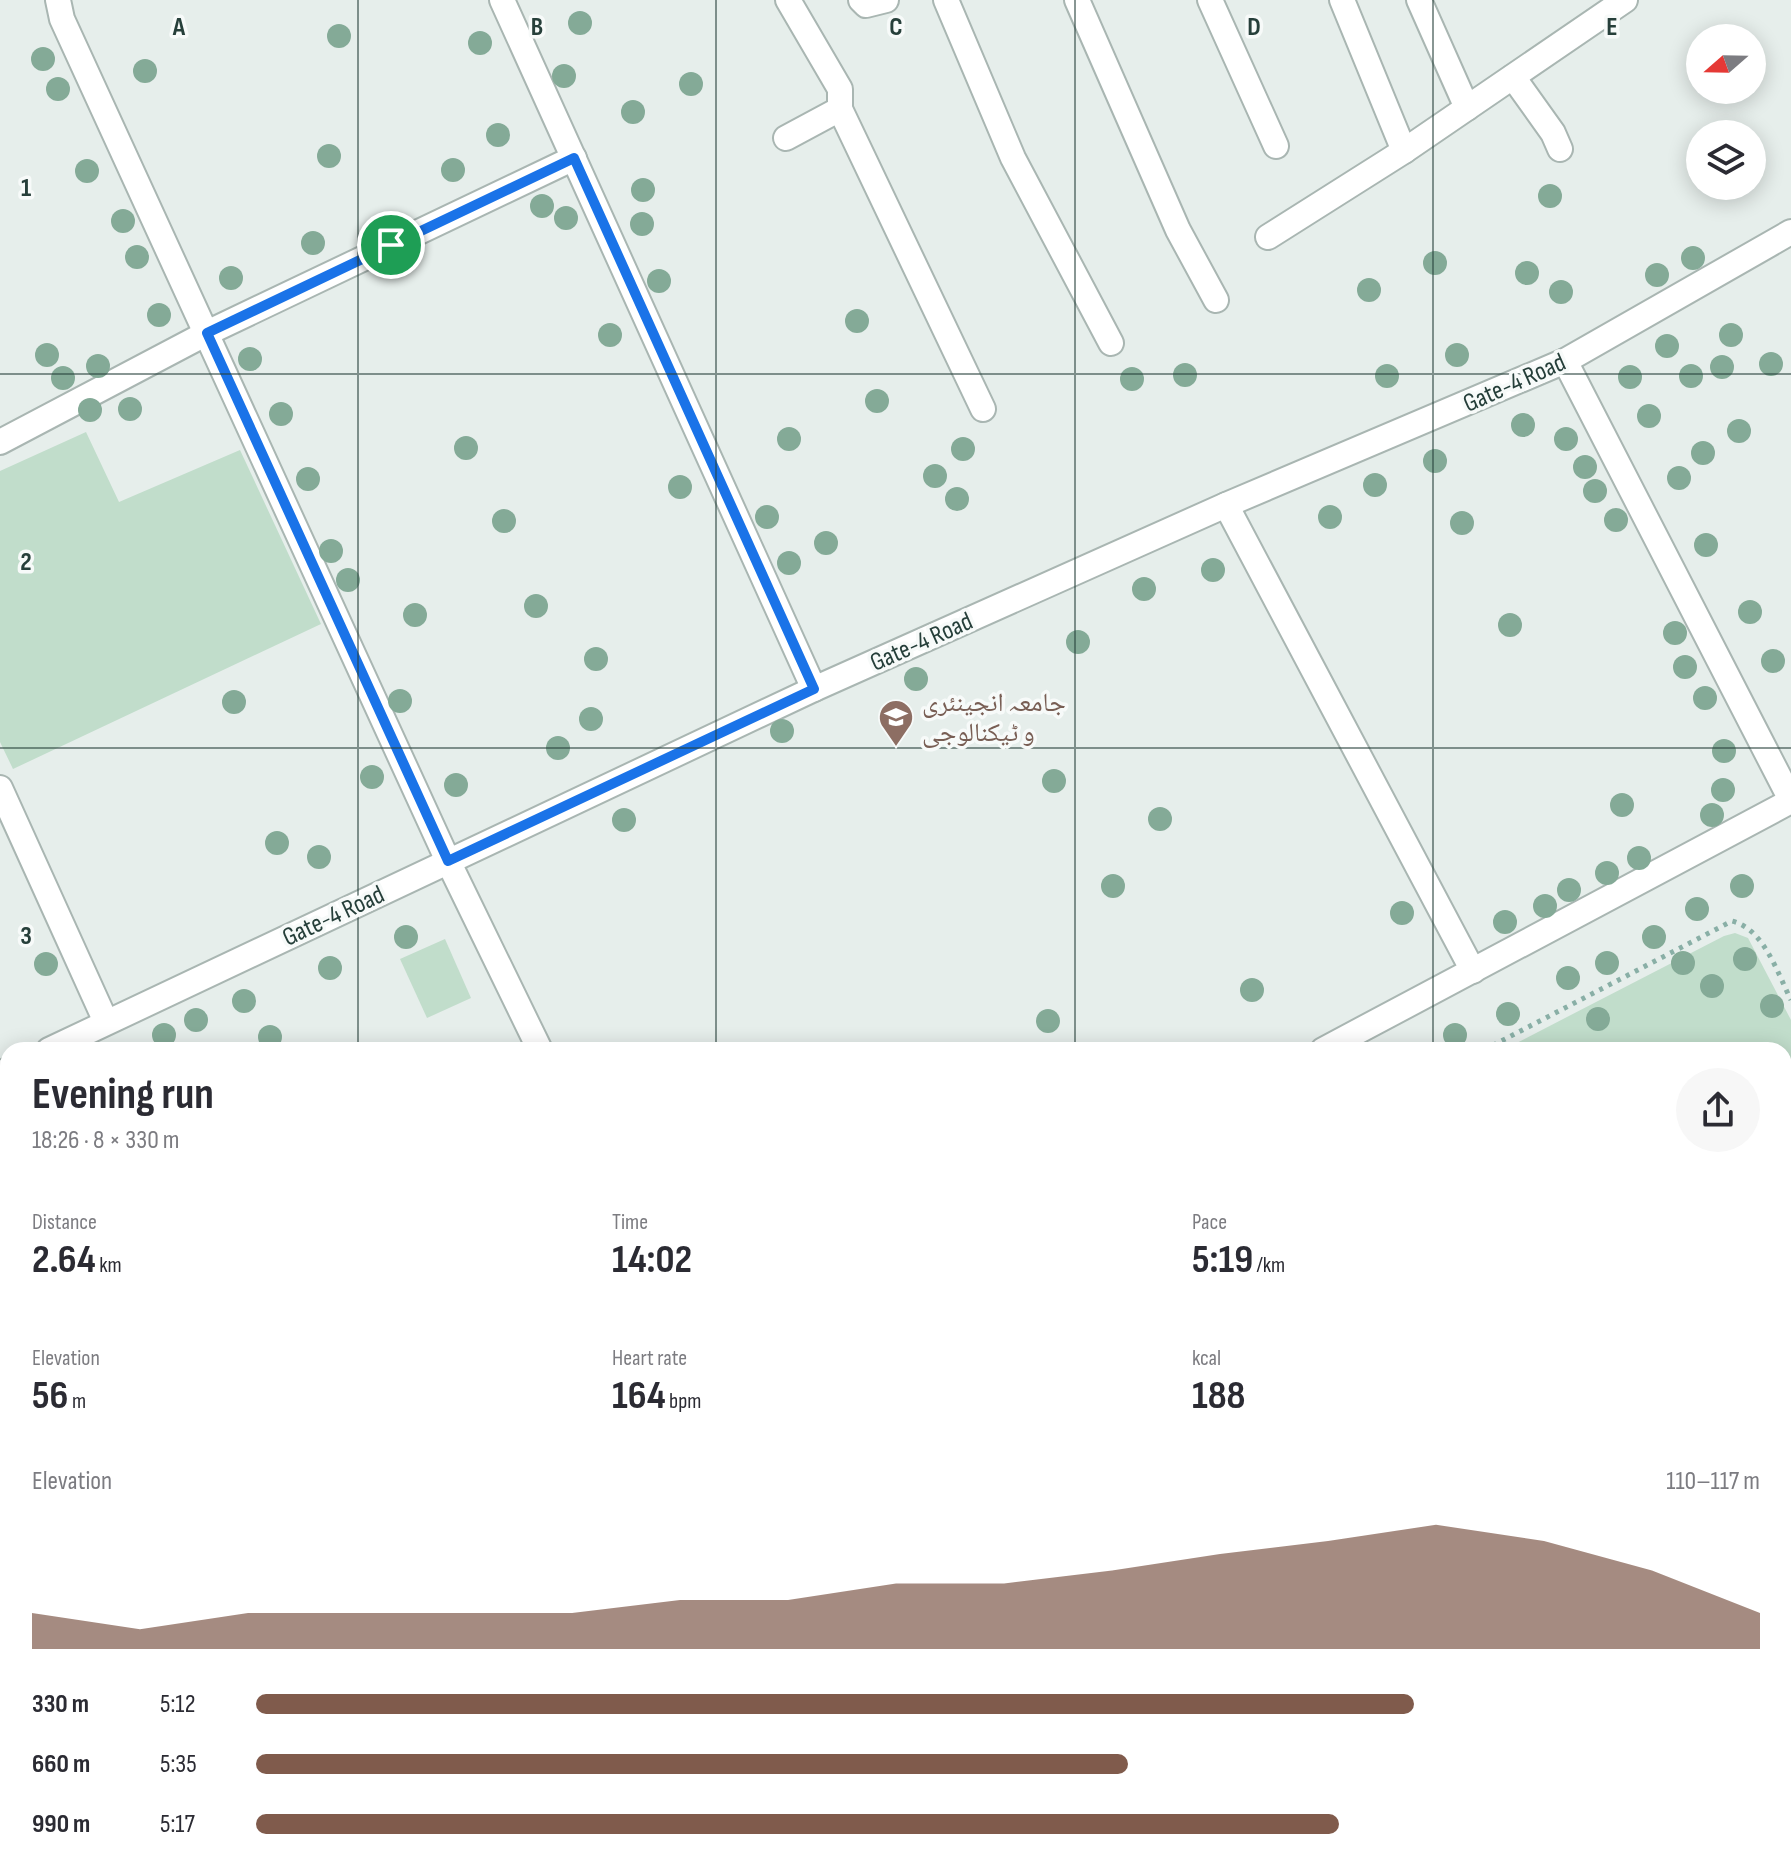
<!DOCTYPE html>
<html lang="en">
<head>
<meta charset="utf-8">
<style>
	:root { --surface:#fff; --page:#f7f7f7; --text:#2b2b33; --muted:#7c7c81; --accent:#805b4c }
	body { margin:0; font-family:"Sofia Sans Condensed","Noto Naskh Arabic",sans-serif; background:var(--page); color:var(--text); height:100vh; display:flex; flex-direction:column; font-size:30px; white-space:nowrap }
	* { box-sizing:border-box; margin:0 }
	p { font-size:26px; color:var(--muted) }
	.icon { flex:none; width:44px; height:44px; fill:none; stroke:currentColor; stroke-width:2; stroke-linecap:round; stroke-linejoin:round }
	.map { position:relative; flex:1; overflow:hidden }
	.side { position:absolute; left:0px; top:1042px; width:1792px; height:828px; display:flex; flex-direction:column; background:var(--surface); border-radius:24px 24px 0 0; box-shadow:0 4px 20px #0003 }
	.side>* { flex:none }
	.needle { width:52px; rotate:250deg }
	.buttons { position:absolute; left:1686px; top:24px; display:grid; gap:16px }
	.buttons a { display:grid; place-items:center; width:80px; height:80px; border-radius:50%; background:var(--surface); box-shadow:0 4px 20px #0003; font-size:40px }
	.pin { position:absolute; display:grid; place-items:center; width:68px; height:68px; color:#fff; margin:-34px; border:4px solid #fff; border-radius:50%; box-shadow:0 2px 8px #0007 }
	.round { display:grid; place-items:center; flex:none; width:84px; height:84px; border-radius:42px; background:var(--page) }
	.headline { display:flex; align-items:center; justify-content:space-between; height:136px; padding:0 32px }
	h1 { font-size:44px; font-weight:700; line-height:60px }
	.metrics { display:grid; grid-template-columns:repeat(3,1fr); gap:12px; height:136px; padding:8px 32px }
	.metrics div { display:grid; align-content:center }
	.metrics b { font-size:40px; font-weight:700 }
	.metrics small { font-size:22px; font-weight:400 }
	.metrics p { font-size:22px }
	.chart { height:224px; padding:16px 32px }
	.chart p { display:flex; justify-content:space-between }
	.chart svg { width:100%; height:144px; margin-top:8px; fill:var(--accent); opacity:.7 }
	ul { padding:0 32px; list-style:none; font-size:26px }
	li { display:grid; grid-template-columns:128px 96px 1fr; align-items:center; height:60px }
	li i { height:20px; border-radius:10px; background:var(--accent) }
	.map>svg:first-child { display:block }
	.green { fill:#c1ddcb }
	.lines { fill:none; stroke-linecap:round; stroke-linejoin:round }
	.minor-casing { stroke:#a9b6b2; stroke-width:28 }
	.major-casing { stroke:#c2c9c8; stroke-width:28 }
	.path { stroke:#89afa6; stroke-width:5; stroke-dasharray:4 6; stroke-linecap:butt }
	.minor { stroke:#fff; stroke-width:24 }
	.major { stroke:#6f9f97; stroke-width:24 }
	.tree { fill:#84aa97 }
	.route-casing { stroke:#fff; stroke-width:16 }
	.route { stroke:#1a73e8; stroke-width:10 }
	.grid { fill:none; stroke:#263f3a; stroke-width:2; stroke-opacity:0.55 }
	.labels { text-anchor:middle; stroke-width:7; stroke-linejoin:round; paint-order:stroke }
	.street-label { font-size:26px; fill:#263f3a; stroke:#f7faf9 }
	.education-label { font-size:26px; fill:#785e54; stroke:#f7faf9; text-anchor:start }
	.grid-label { font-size:26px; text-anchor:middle; font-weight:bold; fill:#263f3a; stroke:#f7faf9; stroke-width:7; stroke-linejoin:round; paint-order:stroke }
</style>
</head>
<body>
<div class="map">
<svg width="1791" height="1870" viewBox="0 0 1791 1870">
	<rect width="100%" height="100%" fill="#e6eeeb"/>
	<!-- green -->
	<g class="green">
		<path d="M86,432L119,502L240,450L321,624L13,769L0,742V471Z"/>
		<path d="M1735,933L1748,938L1791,1020V1870H993L989,1862H1784V1050H1503L1724,936Z"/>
		<path d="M445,939L471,998L427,1018L400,959Z"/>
		<path d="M8,1141V1221L0,1203V1144Z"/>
		<path d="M810,1862H866L870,1870H813Z"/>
	</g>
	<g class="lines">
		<!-- minor casing -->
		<g class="minor-casing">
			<g id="minor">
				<path d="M58,0L62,19L448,861L540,1050"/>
				<path d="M502,0L814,689"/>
				<path d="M861,0L866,5L886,0"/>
				<path d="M946,0L1013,158L1111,343"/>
				<path d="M1077,0L1178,230L1216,300"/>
				<path d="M1210,0L1276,146"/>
				<path d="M1342,0L1404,151"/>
				<path d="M1419,0L1467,108"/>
				<path d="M1513,77L1553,133L1560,149"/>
				<path d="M840,109L983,409"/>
				<path d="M786,138L840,109V89L788,0"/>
				<path d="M1268,237L1404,151L1625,0"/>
				<path d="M1565,361L1791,800"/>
				<path d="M0,442L207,333L574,158"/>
				<path d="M1226,505L1473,971"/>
				<path d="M0,788L106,1022"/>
				<path d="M49,1050L814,689L1226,505L1565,361L1791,232"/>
				<path d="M1323,1050L1791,801"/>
				<path d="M0,1074L8,1070"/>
				<path d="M378,1862L382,1870"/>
				<path d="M922,1862L925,1870"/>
			</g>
		</g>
		<!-- major casing -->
		<g class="major-casing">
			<g id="major">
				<path d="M0,1753L8,1771"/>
				<path d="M49,1862L52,1870"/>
			</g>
		</g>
		<!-- path -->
		<g class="path">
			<path d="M1484,1050L1732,921C1764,929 1777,972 1791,1000"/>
			<path d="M981,1862L985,1870"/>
		</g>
		<!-- minor -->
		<use href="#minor" class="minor"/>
		<!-- major -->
		<use href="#major" class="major"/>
	</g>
	<!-- trees -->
	<g class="tree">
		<circle cx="580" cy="23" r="12"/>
		<circle cx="339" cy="36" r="12"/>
		<circle cx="480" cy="43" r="12"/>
		<circle cx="43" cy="59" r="12"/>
		<circle cx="145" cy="71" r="12"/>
		<circle cx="564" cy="76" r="12"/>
		<circle cx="691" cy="84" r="12"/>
		<circle cx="58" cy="89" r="12"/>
		<circle cx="633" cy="112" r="12"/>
		<circle cx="498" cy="135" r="12"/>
		<circle cx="329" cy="156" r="12"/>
		<circle cx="453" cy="170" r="12"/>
		<circle cx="87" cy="171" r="12"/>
		<circle cx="643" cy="190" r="12"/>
		<circle cx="1550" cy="196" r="12"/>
		<circle cx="542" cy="206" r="12"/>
		<circle cx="566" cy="218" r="12"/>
		<circle cx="123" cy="221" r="12"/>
		<circle cx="642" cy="224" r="12"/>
		<circle cx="313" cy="243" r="12"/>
		<circle cx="137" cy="257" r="12"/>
		<circle cx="1693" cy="258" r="12"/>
		<circle cx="1435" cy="263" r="12"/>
		<circle cx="1527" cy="273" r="12"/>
		<circle cx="1657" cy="275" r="12"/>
		<circle cx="231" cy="278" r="12"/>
		<circle cx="659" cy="281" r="12"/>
		<circle cx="1369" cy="290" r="12"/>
		<circle cx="1561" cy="292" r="12"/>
		<circle cx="159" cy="315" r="12"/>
		<circle cx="857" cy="321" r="12"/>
		<circle cx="610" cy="335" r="12"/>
		<circle cx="1731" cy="335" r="12"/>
		<circle cx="1667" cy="346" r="12"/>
		<circle cx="47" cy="355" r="12"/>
		<circle cx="1457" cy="355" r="12"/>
		<circle cx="250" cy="359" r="12"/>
		<circle cx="1771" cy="364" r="12"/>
		<circle cx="98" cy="366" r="12"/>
		<circle cx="1722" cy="367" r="12"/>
		<circle cx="1185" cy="375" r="12"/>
		<circle cx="1387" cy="376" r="12"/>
		<circle cx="1691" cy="376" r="12"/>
		<circle cx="1630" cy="377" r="12"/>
		<circle cx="63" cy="378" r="12"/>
		<circle cx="1132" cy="379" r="12"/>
		<circle cx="877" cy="401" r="12"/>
		<circle cx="130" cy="409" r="12"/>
		<circle cx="90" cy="410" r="12"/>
		<circle cx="281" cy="414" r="12"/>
		<circle cx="1649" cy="416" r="12"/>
		<circle cx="1523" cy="425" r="12"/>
		<circle cx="1739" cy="431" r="12"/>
		<circle cx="789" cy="439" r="12"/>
		<circle cx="1566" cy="439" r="12"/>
		<circle cx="466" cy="448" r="12"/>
		<circle cx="963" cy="449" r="12"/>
		<circle cx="1703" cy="453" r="12"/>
		<circle cx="1435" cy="461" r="12"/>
		<circle cx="1585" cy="467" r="12"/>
		<circle cx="935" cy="476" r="12"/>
		<circle cx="1679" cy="478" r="12"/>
		<circle cx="308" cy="479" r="12"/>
		<circle cx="1375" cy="485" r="12"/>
		<circle cx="680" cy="487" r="12"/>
		<circle cx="1595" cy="491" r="12"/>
		<circle cx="957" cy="499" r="12"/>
		<circle cx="767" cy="517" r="12"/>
		<circle cx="1330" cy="517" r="12"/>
		<circle cx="1616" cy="520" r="12"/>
		<circle cx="504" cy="521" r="12"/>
		<circle cx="1462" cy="523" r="12"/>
		<circle cx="826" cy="543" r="12"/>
		<circle cx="1706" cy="545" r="12"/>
		<circle cx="331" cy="551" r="12"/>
		<circle cx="789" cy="563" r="12"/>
		<circle cx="1213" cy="570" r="12"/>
		<circle cx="348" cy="580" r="12"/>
		<circle cx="1144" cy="589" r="12"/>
		<circle cx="536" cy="606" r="12"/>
		<circle cx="1750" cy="612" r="12"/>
		<circle cx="415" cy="615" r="12"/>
		<circle cx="1510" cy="625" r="12"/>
		<circle cx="1675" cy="633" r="12"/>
		<circle cx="1078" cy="642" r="12"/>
		<circle cx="596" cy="659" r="12"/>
		<circle cx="1773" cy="661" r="12"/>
		<circle cx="1685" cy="667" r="12"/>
		<circle cx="916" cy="679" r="12"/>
		<circle cx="1705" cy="698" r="12"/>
		<circle cx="400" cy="701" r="12"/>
		<circle cx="234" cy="702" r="12"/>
		<circle cx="591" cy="719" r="12"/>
		<circle cx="782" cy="731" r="12"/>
		<circle cx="558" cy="748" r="12"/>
		<circle cx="1724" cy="751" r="12"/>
		<circle cx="372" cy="777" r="12"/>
		<circle cx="1054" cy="781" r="12"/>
		<circle cx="456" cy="785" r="12"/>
		<circle cx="1723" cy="790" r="12"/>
		<circle cx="1622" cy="805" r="12"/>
		<circle cx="1712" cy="815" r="12"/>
		<circle cx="1160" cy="819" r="12"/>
		<circle cx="624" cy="820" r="12"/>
		<circle cx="277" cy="843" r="12"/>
		<circle cx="319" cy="857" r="12"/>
		<circle cx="1639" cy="858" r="12"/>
		<circle cx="1607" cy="873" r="12"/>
		<circle cx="1113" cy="886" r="12"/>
		<circle cx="1742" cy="886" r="12"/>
		<circle cx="1569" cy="890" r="12"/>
		<circle cx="1545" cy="906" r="12"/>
		<circle cx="1697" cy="909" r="12"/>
		<circle cx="1402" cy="913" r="12"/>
		<circle cx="1505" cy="922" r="12"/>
		<circle cx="406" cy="937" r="12"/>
		<circle cx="1654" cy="937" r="12"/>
		<circle cx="1745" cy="959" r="12"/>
		<circle cx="1607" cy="963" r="12"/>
		<circle cx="1683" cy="963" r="12"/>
		<circle cx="46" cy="964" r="12"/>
		<circle cx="330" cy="968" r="12"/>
		<circle cx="1568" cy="978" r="12"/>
		<circle cx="1712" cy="986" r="12"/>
		<circle cx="1252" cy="990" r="12"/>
		<circle cx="244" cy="1001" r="12"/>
		<circle cx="1772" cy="1006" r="12"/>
		<circle cx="1508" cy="1014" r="12"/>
		<circle cx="1598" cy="1019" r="12"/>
		<circle cx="196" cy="1020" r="12"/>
		<circle cx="1048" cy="1021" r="12"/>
		<circle cx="164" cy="1035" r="12"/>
		<circle cx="1455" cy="1035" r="12"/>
		<circle cx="270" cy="1037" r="12"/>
	</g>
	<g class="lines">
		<!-- route casing -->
		<g class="route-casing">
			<path id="route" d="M574,158L814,689L448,861L207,333Z"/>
		</g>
		<!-- route -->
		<use href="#route" class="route"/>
	</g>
	<!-- grid -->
	<path class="grid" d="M358,0V1050M716,0V1050M1075,0V1050M1433,0V1050M0,374H1791M0,748H1791M0,1122H8M1784,1122H1791M0,1496H8M1784,1496H1791M358,1862V1870M716,1862V1870M1075,1862V1870M1433,1862V1870"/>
	<!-- icons -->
	<defs>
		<g id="university-pin" transform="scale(1.8)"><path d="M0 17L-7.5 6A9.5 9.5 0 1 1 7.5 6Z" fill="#8d6e63" stroke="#f7faf9"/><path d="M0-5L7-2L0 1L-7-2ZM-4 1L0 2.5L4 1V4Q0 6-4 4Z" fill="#fff"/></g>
	</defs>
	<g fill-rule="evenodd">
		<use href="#university-pin" x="896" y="717"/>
	</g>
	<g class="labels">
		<!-- street labels -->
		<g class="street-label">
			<text transform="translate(1514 382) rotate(-24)" y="9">Gate-4 Road</text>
			<text transform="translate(921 641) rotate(-24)" y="9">Gate-4 Road</text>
			<text transform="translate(333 915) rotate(-25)" y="9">Gate-4 Road</text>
		</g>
		<!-- education labels -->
		<g class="education-label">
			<text x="922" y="711">جامعہ انجینئری<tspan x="922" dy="30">و ٹیکنالوجی</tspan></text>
		</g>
	</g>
	<g class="grid-label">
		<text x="179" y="35">A</text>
		<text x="537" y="35">B</text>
		<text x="896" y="35">C</text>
		<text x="1254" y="35">D</text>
		<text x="1612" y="35">E</text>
		<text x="26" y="196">1</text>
		<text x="26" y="570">2</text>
		<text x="26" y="944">3</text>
	</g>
</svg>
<div class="buttons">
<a><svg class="needle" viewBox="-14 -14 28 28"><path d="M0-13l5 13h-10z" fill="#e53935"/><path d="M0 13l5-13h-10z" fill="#7c7c81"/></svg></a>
<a><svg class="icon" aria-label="layers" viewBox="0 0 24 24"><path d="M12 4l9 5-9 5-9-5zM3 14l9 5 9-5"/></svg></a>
</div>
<div class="pin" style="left:391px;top:245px;background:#1e9e55"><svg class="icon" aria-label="arrive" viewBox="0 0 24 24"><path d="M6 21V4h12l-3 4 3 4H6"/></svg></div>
<section class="side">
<div class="headline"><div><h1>Evening run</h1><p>18:26 · 8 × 330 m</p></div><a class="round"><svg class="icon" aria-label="share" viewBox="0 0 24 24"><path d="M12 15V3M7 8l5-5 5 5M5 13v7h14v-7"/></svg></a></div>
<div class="metrics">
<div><p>Distance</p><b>2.64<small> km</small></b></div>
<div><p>Time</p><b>14:02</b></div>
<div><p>Pace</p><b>5:19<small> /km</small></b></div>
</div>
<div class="metrics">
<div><p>Elevation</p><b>56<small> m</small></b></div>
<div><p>Heart rate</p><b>164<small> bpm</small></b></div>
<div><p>kcal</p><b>188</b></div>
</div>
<div class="chart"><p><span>Elevation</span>110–117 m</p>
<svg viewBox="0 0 160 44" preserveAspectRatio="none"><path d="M0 44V33L10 38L20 33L30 33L40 33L50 33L60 29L70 29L80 24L90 24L100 20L110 15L120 11L130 6L140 11L150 20L160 33V44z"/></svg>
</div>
<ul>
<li><b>330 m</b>5:12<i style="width:77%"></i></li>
<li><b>660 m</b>5:35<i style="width:58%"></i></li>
<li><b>990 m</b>5:17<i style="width:72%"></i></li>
</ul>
</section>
</div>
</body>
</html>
